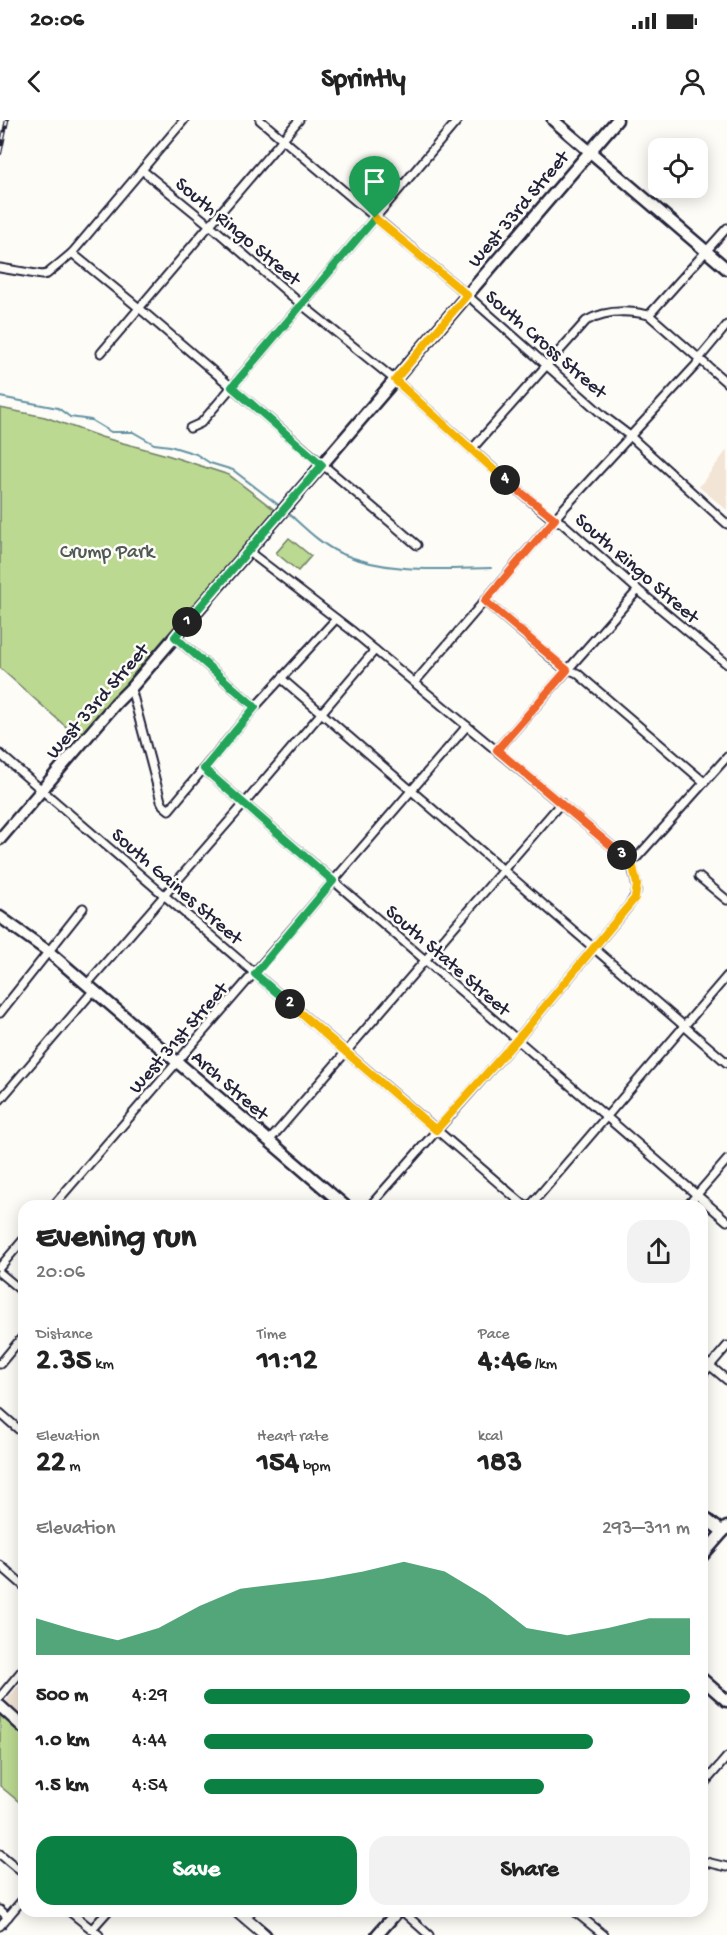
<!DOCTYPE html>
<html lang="en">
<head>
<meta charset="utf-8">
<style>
	:root { --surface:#fff; --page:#f2f2f2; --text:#222; --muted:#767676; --accent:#0b8043 }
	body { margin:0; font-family:"Gochi Hand",sans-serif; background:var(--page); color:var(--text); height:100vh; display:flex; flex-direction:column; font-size:22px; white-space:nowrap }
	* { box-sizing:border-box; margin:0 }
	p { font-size:20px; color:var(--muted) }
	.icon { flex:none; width:33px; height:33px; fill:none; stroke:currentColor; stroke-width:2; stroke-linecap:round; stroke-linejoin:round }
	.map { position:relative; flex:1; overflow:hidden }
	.details { position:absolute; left:18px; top:1080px; width:690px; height:717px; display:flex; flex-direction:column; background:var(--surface); border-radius:18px; box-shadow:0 3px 15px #0003 }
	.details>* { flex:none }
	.controls { position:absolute; left:648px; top:18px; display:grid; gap:12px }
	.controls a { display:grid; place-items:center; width:60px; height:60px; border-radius:12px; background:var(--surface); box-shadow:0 3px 15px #0003; font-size:30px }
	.pin { position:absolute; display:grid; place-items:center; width:51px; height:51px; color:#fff; margin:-62px -26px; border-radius:50% 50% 50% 0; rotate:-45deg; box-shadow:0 0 6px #0007 }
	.pin .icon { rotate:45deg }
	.km { position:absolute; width:30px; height:30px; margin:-15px; border-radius:50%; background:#222; color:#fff; font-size:16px; line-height:30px; text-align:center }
	.round { display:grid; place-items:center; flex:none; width:63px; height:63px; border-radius:18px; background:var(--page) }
	.summary { display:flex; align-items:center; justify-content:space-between; height:102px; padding:0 18px }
	h1 { font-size:33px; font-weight:700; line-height:45px }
	.metrics { display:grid; grid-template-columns:repeat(3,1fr); gap:9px; height:102px; padding:6px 18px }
	.metrics div { display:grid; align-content:center }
	.metrics b { font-size:30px; font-weight:700 }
	.metrics small { font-size:16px; font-weight:400 }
	.metrics p { font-size:16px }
	.chart { height:168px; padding:12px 18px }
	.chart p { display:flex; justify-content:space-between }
	.chart svg { width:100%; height:108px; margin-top:6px; fill:var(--accent); opacity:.7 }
	.action { display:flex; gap:12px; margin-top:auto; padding:12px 18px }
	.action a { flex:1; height:69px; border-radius:18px; background:var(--accent); color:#fff; font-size:24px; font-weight:700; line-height:69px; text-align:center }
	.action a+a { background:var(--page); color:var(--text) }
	ul { padding:0 18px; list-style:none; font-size:20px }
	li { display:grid; grid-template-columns:96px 72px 1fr; align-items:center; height:45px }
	li i { height:15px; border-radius:8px; background:var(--accent) }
	.status { display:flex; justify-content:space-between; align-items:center; height:42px; padding:0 30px; background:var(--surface); direction:ltr }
	.status svg { height:16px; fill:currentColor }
	header { display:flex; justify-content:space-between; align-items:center; height:78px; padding:0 18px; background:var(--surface); font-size:27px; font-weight:700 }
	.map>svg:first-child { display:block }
	.built { fill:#f2e5d6 }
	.green { fill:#bbd991; stroke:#6e7e66; stroke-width:1.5 }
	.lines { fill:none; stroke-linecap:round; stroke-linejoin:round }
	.stream { stroke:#6292a2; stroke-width:2 }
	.street-casing { stroke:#22223b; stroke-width:11 }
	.secondary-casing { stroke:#22223b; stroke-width:15 }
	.primary-casing { stroke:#22223b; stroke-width:15 }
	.street { stroke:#fdfcf7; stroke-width:7 }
	.secondary { stroke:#fdfcf7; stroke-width:10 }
	.primary { stroke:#fdfcf7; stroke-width:10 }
	.rail-casing { stroke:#22223b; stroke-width:4.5 }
	.rail { stroke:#fdfcf7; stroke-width:2; stroke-dasharray:7; stroke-linecap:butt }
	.split-1-casing { stroke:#fff; stroke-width:12 }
	.split-2-casing { stroke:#fff; stroke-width:12 }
	.split-3-casing { stroke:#fff; stroke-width:12 }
	.split-4-casing { stroke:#fff; stroke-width:12 }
	.split-5-casing { stroke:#fff; stroke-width:12 }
	.split-1 { stroke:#22a559; stroke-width:8 }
	.split-2 { stroke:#22a559; stroke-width:8 }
	.split-3 { stroke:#f5b400; stroke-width:8 }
	.split-4 { stroke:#f0652b; stroke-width:8 }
	.split-5 { stroke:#f5b400; stroke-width:8 }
	.labels { text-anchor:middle; stroke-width:5; stroke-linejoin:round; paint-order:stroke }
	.street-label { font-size:20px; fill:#22223b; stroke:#fdfcf7 }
	.park-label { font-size:20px; fill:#505955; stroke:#fdfcf7 }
</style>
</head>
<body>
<div class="status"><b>20:06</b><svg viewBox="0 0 49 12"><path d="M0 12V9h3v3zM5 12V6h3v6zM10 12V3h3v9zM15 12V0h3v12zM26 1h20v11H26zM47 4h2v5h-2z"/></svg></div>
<header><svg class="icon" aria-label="back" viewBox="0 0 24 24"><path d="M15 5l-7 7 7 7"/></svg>Sprintly<svg class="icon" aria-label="person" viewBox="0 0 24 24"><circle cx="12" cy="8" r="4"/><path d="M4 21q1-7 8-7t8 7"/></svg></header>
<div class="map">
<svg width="727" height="1815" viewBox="0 0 727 1815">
	<rect width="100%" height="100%" fill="#fdfcf7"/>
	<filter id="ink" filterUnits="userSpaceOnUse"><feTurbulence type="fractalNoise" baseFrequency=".0167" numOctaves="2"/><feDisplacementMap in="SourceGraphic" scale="12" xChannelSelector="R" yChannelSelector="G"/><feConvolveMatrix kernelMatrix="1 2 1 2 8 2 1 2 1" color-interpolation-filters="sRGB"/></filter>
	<g filter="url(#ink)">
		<!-- built -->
		<g class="built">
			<path d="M727,330V390L699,367Z"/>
			<path d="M24,1560V1599L5,1582Z"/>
		</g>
		<!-- green -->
		<g class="green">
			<path d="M0,288L45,297L101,317L167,335L229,355L280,394L83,622L0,548Z"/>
			<path d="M289,418L311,436L298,451L276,433Z"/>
			<path d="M0,1586L24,1608V1686L0,1666Z"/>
		</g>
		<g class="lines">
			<!-- stream -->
			<g class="stream">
				<path d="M0,277L58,288L70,297L91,300L111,312H133L154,324L170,326L196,334L210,343L233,350L281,387"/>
				<path d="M286,391C302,405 320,424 340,433C388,454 440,449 491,448"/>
			</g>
			<!-- street casing -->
			<g class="street-casing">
				<g id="street">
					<path d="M260,0L467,175L605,297L630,316L727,404"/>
					<path d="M142,50L217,111L301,184L395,260L507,361L550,397L562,403L638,470L727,544"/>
					<path d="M72,133L139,188L417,425"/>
					<path d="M0,148L42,155L47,154L72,133L184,0"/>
					<path d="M649,195L727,108"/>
					<path d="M649,195L727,263"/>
					<path d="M101,233L299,0"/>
					<path d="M190,308L201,303L213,289L458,0"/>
					<path d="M472,329L586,201C605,190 628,190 649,195"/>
					<path d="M248,431L351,510L632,743"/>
					<path d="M485,481L562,547L577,553L704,662"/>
					<path d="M175,517L255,587"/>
					<path d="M282,559L727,943"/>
					<path d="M415,562L564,388L696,245L702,235L727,205"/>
					<path d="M131,568L161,681L163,685L169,690L255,587L336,499"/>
					<path d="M497,630L638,470"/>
					<path d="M0,634L525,1086"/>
					<path d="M204,649L727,1101"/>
					<path d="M699,757L727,780"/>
					<path d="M87,864L244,684L375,530"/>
					<path d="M0,893L83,788"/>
					<path d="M0,980L94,870"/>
					<path d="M269,1021L561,683"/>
					<path d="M53,1086L467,606"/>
					<path d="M370,1086L522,914L627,788C644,766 634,765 632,743L727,637"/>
					<path d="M530,1086L727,856"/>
					<path d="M687,1086L727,1040"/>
					<path d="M0,1147L24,1119"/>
					<path d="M0,1153L24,1173"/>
					<path d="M702,1239L727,1260"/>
					<path d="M0,1244L24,1215"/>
					<path d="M702,1255L727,1226"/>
					<path d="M0,1293L24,1314"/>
					<path d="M0,1445L24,1466"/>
					<path d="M0,1577L24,1548"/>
					<path d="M702,1666L727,1637"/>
					<path d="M0,1734L24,1754"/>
					<path d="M702,1741L727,1747"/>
					<path d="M0,1790L8,1797"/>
					<path d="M69,1791L99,1815"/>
					<path d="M402,1791L429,1815"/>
					<path d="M574,1791L604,1815"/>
					<path d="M245,1799L252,1791"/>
					<path d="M0,1806L24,1778"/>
					<path d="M92,1809L108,1791"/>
				</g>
			</g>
			<!-- secondary casing -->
			<g class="secondary-casing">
				<g id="secondary">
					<path d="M553,0L727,149"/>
					<path d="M0,719L116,583L131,568L617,0"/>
					<path d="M0,797L49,832L345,1086"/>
					<path d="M702,1396L723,1412"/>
					<path d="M0,1586L24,1608"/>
					<path d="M237,1791L265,1815"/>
				</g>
			</g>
			<!-- primary casing -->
			<g class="primary-casing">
				<g id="primary">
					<path d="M702,1436L727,1407"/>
					<path d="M702,1559L727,1581"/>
					<path d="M377,1815L398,1791"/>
				</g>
			</g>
			<!-- street -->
			<use href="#street" class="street"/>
			<!-- secondary -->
			<use href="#secondary" class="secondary"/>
			<!-- primary -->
			<use href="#primary" class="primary"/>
			<!-- rail casing -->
			<g class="rail-casing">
				<path id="rail" d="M0,33L7,0"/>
			</g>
			<!-- rail -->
			<use href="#rail" class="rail"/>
		</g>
	</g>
	<g class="lines" filter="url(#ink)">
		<!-- split-1 casing -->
		<g class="split-1-casing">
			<path id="split-1" d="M187,502L322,345L232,267L375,98"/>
		</g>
		<!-- split-2 casing -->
		<g class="split-2-casing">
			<path id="split-2" d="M187,502L175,517L255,587L204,649L333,761L255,854L290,884"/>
		</g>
		<!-- split-3 casing -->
		<g class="split-3-casing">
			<path id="split-3" d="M290,884L436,1010L522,914L635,778L637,765L632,742L622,735"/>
		</g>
		<!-- split-4 casing -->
		<g class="split-4-casing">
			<path id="split-4" d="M505,360L555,399L485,481L567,550L497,630L622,735"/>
		</g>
		<!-- split-5 casing -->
		<g class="split-5-casing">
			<path id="split-5" d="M375,98L467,175L395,260L505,360"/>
		</g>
		<!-- split-1 -->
		<use href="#split-1" class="split-1"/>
		<!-- split-2 -->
		<use href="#split-2" class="split-2"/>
		<!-- split-3 -->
		<use href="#split-3" class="split-3"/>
		<!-- split-4 -->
		<use href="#split-4" class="split-4"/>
		<!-- split-5 -->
		<use href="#split-5" class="split-5"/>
	</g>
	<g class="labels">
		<!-- street labels -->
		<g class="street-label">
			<text transform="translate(517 88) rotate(-50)" y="7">West 33rd Street</text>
			<text transform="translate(239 110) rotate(40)" y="7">South Ringo Street</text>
			<text transform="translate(547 223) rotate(41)" y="7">South Cross Street</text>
			<text transform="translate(638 447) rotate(41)" y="7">South Ringo Street</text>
			<text transform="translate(96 580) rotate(-49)" y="7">West 33rd Street</text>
			<text transform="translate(178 765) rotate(41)" y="7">South Gaines Street</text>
			<text transform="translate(449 839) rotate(41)" y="7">South State Street</text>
			<text transform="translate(177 917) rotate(-49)" y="7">West 31st Street</text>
			<text transform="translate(231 964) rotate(41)" y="7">Arch Street</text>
		</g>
		<!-- park labels -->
		<g class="park-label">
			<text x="107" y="437">Crump Park</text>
		</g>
	</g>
</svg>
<div class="controls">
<a><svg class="icon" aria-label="locate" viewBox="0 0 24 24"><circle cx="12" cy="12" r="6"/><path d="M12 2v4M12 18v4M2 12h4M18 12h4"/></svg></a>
</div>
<div class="pin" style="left:375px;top:98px;background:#1e9e55"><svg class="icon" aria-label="arrive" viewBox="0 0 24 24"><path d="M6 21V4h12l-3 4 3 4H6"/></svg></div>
<b class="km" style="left:187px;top:502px">1</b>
<b class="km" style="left:290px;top:884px">2</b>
<b class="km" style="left:622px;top:735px">3</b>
<b class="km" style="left:505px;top:360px">4</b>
<section class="details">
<div class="summary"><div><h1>Evening run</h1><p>20:06</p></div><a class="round"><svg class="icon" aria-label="share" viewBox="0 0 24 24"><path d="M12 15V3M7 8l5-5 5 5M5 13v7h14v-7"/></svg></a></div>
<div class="metrics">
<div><p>Distance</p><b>2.35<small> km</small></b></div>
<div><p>Time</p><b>11:12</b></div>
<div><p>Pace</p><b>4:46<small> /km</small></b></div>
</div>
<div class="metrics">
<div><p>Elevation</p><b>22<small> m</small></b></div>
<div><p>Heart rate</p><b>154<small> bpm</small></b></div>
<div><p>kcal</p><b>183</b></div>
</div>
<div class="chart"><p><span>Elevation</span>293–311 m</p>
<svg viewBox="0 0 160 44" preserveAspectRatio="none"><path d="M0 44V29L10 34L20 38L30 33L40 24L50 17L60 15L70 13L80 10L90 6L100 10L110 20L120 33L130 36L140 33L150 29L160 29V44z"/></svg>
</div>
<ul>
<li><b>500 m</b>4:29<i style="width:100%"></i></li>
<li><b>1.0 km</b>4:44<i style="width:80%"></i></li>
<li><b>1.5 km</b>4:54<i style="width:70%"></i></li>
</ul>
<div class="action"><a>Save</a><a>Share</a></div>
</section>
</div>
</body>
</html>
